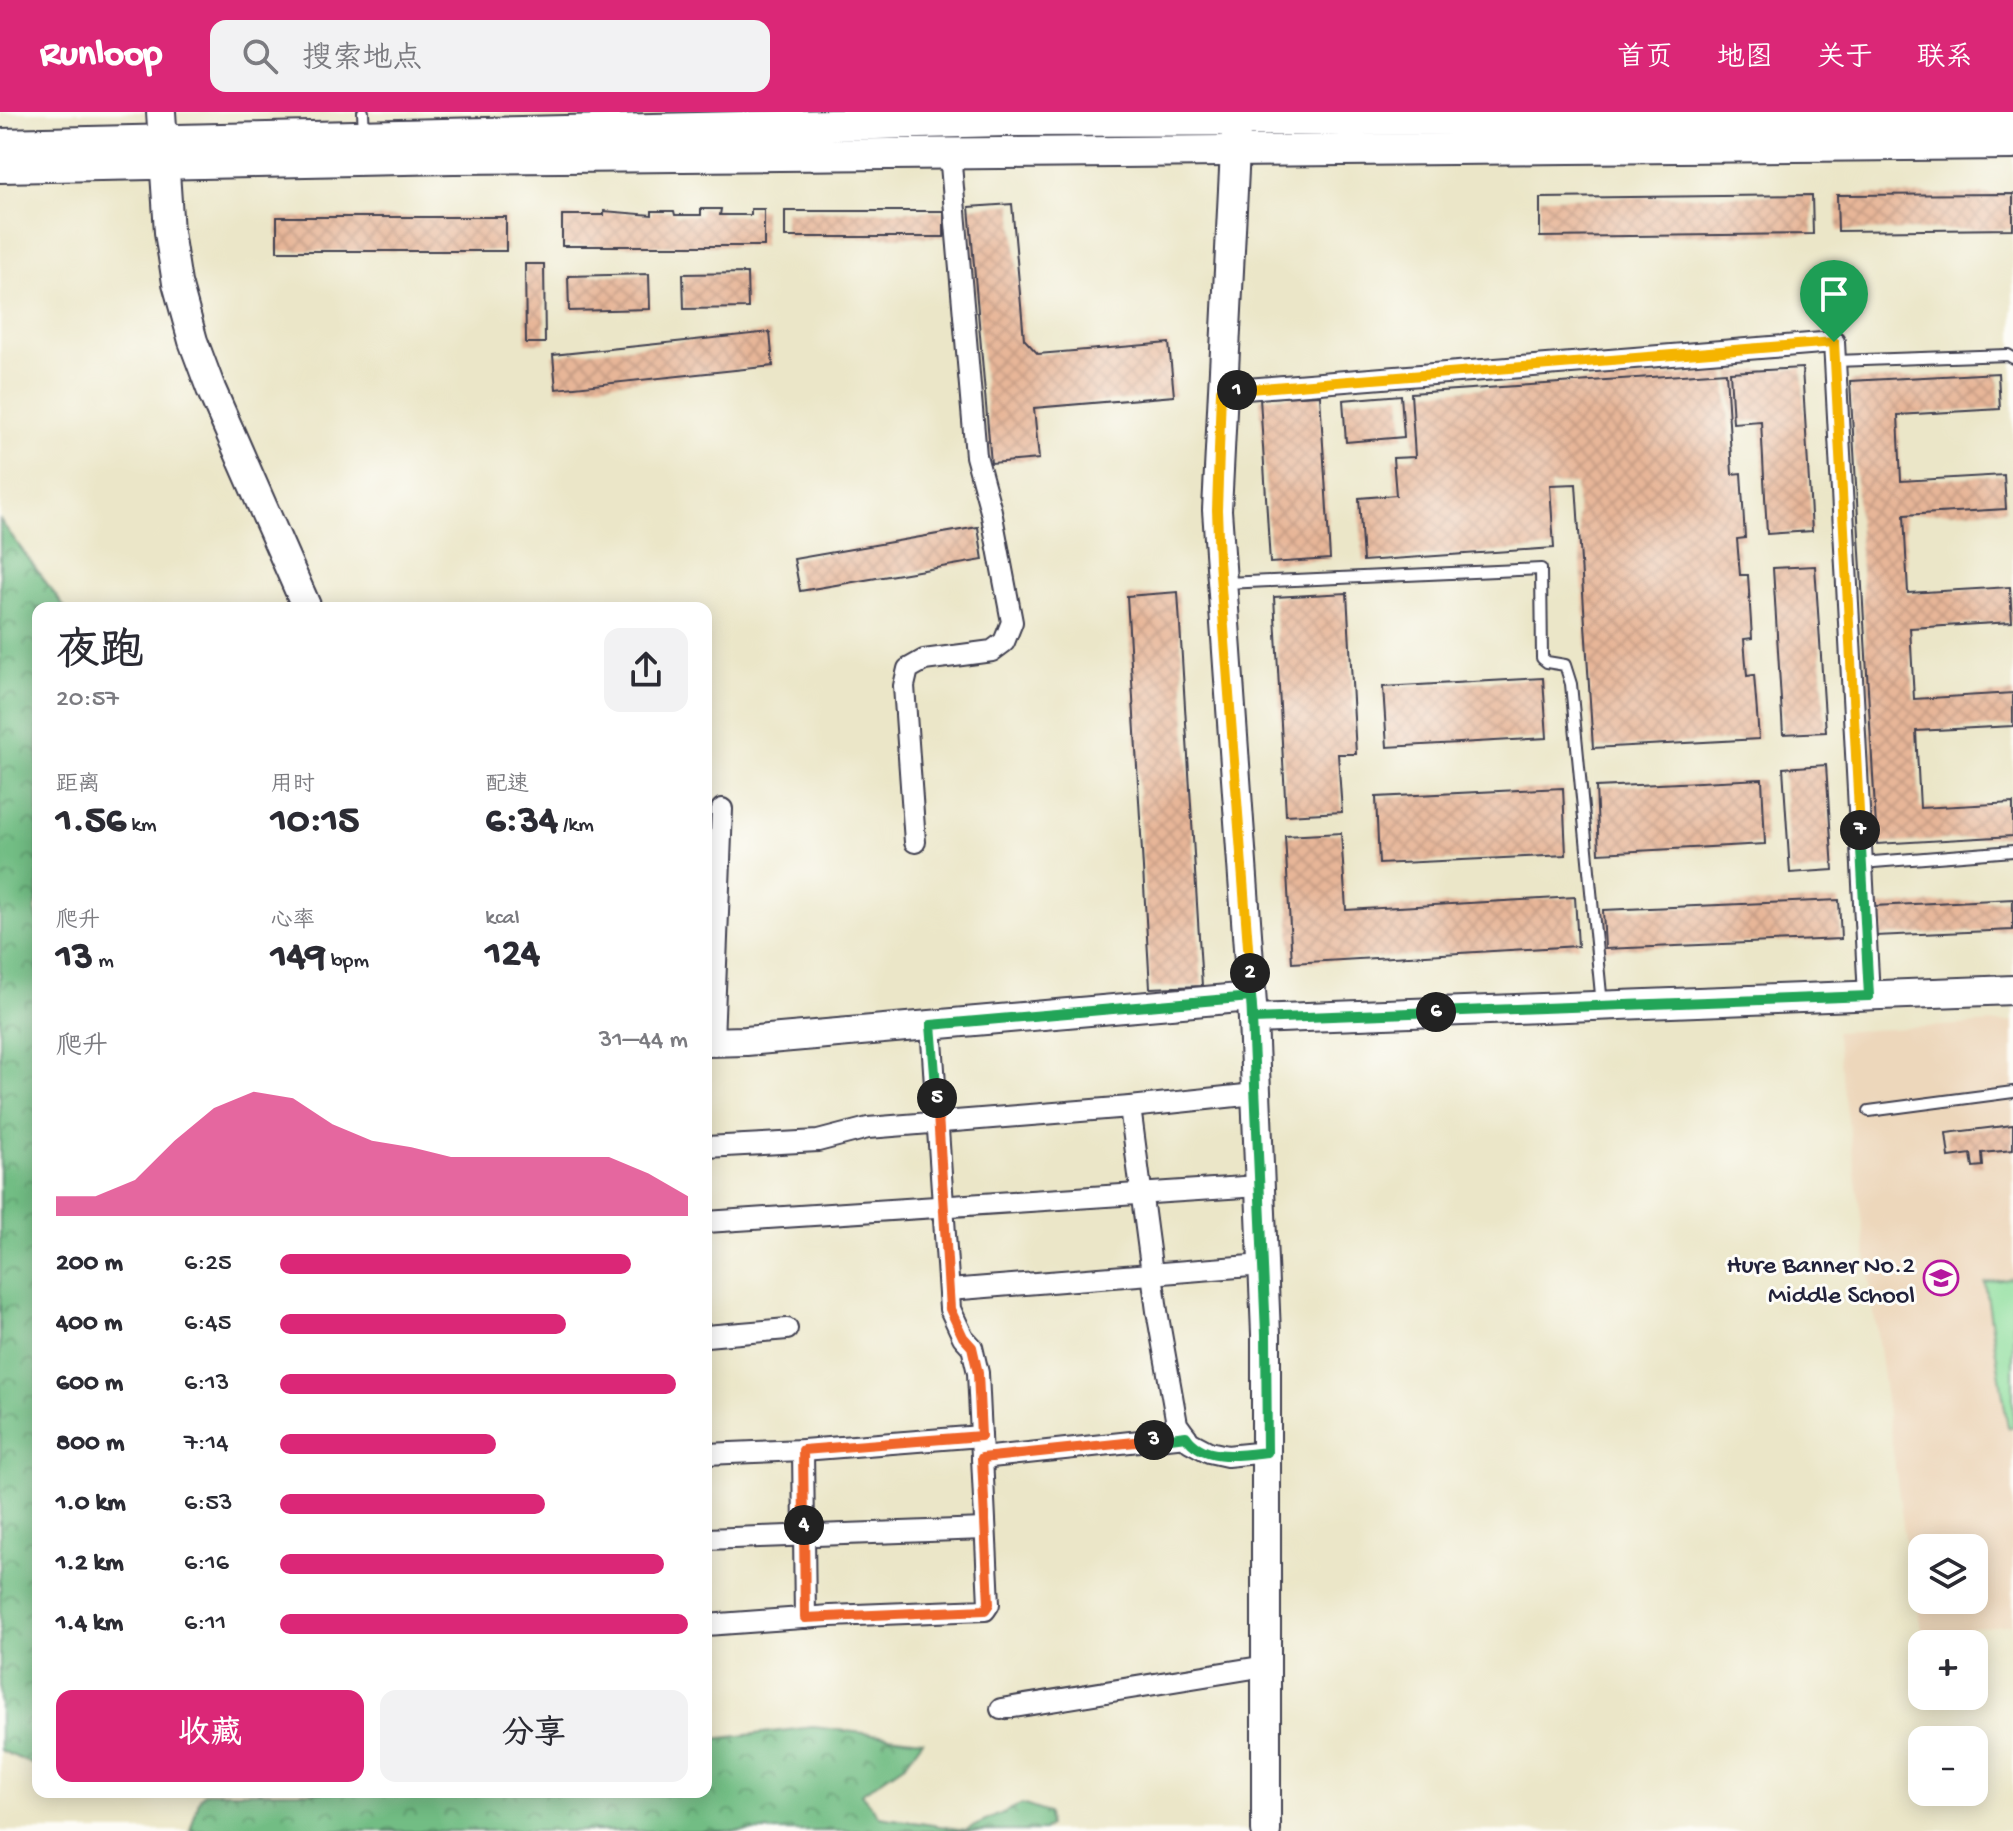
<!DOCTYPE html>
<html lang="zh">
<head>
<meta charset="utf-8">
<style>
	:root { --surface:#fff; --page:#f2f2f3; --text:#2b2b33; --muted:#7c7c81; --accent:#db2777 }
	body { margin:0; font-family:"Gochi Hand","LXGW WenKai TC",sans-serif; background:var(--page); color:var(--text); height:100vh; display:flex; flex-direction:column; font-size:30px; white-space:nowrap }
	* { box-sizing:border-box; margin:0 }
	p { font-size:26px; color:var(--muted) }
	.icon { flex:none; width:44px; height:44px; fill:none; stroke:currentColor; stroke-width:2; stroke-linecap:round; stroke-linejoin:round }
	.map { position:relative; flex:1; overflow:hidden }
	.sheet { position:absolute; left:32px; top:490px; width:680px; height:1196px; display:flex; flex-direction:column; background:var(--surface); border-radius:16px; box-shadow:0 4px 20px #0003 }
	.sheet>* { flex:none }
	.buttons { position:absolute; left:1908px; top:1422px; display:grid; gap:16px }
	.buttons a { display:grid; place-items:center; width:80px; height:80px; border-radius:16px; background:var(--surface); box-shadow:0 4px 20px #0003; font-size:40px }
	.pin { position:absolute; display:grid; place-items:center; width:68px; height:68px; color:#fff; margin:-82px -34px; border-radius:50% 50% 50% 0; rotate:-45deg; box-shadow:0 0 8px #0007 }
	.pin .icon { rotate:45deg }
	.km { position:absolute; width:40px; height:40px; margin:-20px; border-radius:50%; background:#222; color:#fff; font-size:22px; line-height:40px; text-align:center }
	.round { display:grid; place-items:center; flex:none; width:84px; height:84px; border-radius:16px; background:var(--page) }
	.head { display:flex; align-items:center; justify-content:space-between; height:136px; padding:0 24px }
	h1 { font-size:44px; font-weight:700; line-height:60px }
	.stats { display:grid; grid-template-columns:repeat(3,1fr); gap:12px; height:136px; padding:8px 24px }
	.stats div { display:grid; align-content:center }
	.stats b { font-size:40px; font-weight:700 }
	.stats small { font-size:22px; font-weight:400 }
	.stats p { font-size:22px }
	.chart { height:224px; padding:16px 24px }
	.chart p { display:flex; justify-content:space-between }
	.chart svg { width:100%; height:144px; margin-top:8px; fill:var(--accent); opacity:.7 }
	.action { display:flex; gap:16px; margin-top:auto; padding:16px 24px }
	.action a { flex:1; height:92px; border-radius:16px; background:var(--accent); color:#fff; font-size:32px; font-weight:700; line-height:92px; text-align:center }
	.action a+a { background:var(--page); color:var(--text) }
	ul { padding:0 24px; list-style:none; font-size:26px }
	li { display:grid; grid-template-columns:128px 96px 1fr; align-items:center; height:60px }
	li i { height:20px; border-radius:10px; background:var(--accent) }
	header { display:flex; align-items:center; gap:48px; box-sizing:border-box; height:112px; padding:0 40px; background:var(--accent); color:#fff }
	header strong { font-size:38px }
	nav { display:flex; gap:44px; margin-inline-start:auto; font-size:28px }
	.search { width:560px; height:72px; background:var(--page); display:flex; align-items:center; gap:20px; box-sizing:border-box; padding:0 28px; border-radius:16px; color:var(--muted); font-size:30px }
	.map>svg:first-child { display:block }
	.built { fill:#edd7bb; fill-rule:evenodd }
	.forest { fill:url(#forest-crowns); stroke:#4a7060; stroke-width:2 }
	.pitch { fill:#8ede9d; stroke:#58806c; stroke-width:2 }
	.building { fill:url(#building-cross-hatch) }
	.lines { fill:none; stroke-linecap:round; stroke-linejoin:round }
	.lane-casing { stroke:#403f50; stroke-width:14 }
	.street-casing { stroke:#403f50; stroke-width:24 }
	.secondary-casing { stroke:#403f50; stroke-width:32 }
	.primary-casing { stroke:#403f50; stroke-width:34 }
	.lane { stroke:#fff; stroke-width:10 }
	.street { stroke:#fff; stroke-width:20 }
	.secondary { stroke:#fff; stroke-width:28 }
	.primary { stroke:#fff; stroke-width:30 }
	.split-1-casing { stroke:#fff; stroke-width:16 }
	.split-2-casing { stroke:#fff; stroke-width:16 }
	.split-3-casing { stroke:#fff; stroke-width:16 }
	.split-4-casing { stroke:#fff; stroke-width:16 }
	.split-5-casing { stroke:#fff; stroke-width:16 }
	.split-6-casing { stroke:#fff; stroke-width:16 }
	.split-7-casing { stroke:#fff; stroke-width:16 }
	.split-8-casing { stroke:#fff; stroke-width:16 }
	.split-1 { stroke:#f5b400; stroke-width:10 }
	.split-2 { stroke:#f5b400; stroke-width:10 }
	.split-3 { stroke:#22a559; stroke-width:10 }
	.split-4 { stroke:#f0652b; stroke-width:10 }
	.split-5 { stroke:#f0652b; stroke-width:10 }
	.split-6 { stroke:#22a559; stroke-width:10 }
	.split-7 { stroke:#22a559; stroke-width:10 }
	.split-8 { stroke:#f5b400; stroke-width:10 }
	.labels { text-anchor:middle; stroke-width:6; stroke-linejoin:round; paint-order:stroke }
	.poi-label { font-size:26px; fill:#22223b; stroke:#fdfcf7; text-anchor:end }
</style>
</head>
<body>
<header>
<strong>Runloop</strong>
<div class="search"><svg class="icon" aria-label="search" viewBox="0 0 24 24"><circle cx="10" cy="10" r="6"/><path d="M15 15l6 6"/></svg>搜索地点</div>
<nav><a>首页</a><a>地图</a><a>关于</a><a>联系</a></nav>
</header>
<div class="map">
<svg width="2013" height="1719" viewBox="0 0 2013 1719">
	<defs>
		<pattern id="forest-crowns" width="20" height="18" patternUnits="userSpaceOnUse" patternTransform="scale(2)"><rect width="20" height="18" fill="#72bd84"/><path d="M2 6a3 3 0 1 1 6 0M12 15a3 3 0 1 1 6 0" fill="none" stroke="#5d996d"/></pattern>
		<pattern id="building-cross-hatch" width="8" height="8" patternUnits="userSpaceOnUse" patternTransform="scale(2)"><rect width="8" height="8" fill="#e7b698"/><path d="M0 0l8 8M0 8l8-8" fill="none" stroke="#c69c84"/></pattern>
	</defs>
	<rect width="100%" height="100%" fill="#fdfcf7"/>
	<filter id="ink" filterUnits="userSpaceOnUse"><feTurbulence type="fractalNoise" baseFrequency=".0125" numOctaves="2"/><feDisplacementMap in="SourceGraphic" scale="16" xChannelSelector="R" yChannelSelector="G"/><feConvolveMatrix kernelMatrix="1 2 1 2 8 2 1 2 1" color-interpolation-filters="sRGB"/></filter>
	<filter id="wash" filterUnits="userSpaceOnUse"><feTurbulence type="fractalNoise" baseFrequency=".006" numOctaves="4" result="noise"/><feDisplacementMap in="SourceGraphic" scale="32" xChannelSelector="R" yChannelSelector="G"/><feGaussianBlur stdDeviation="1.8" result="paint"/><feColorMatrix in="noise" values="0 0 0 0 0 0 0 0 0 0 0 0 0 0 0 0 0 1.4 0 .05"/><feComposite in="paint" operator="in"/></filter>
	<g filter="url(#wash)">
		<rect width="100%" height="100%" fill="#ebe6c8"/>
		<!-- built -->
		<path class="built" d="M2013,910V1512L1922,1522L1903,1413L1836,920ZM1922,1436H1974V1488H1922Z"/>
		<!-- forest -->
		<g class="forest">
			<path d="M0,408L65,496H38V785L35,798L38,808V1655L0,1638Z"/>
			<path d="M813,1615L923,1628L906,1651L861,1682L880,1705L966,1718L1022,1692L1048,1701L1049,1714L1043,1719H190L200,1686L205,1680H706V1628Z"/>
		</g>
		<!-- pitch -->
		<path class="pitch" d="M2013,1166V1315L2008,1316L1985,1171Z"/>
		<g id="blocks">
			<!-- building -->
			<g class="building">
				<path d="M2013,82V117L1838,119L1837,83Z"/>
				<path d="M1812,83L1813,122L1540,125V86Z"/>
				<path d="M1012,92L1024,227L1038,242L1169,231L1174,284L1034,296L1039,347L991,351L969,95Z"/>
				<path d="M701,97H721L720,103H751V97H764V134H562V103H604V99L652,103V99H674L675,103H701Z"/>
				<rect x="785" y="99" width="159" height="26"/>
				<rect x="277" y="105" width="229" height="34"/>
				<path d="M525,152H544L545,231H526Z"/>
				<path d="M747,161L748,196L684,197L683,162Z"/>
				<path d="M649,162L650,197L569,199L568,164Z"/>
				<path d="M770,220L773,254L556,277L553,243Z"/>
				<path d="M1802,256L1812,419L1767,422L1761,309L1733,311L1730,260Z"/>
				<path d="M1726,260L1732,362L1741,361L1745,426L1737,427L1740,463H1748L1752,526L1744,527L1747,564L1754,563L1759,627L1593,636L1576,372L1550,373L1554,436L1363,449L1359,386L1396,383L1393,346L1415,345L1411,281Z"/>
				<path d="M1998,261L2000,297L1898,303L1901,369L2004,363L2006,397L1904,403L1908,481L2010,475L2012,510L1910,516L1914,587L2013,581V614L1916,619L1920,696L2013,691V724L1877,732L1850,269Z"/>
				<path d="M1320,283L1330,447L1270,451L1260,286Z"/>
				<path d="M1401,283L1404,325L1346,330L1343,288Z"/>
				<path d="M978,415L983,448L800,479L794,447Z"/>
				<path d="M1815,454L1826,620L1783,622L1773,456Z"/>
				<path d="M1178,480L1202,874L1150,876L1127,484Z"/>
				<path d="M1347,481L1356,642H1338L1342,700L1286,703L1274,485Z"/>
				<path d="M1543,566L1547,626L1387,635L1383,575Z"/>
				<path d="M1826,653L1833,758L1790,761L1783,656Z"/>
				<path d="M1762,667L1765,732L1599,741L1596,675Z"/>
				<path d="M1563,676L1566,743L1379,752L1376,685Z"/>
				<path d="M1341,721L1346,798L1575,785L1578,834L1292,851L1285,724Z"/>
				<path d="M2013,787V818L1875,824L1874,794Z"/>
				<path d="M1839,788L1841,827L1605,837L1603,798Z"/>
				<path d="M2013,1013V1038L1982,1041L1983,1054L1973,1055L1971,1042L1949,1045L1946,1021Z"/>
			</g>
		</g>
	</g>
	<g filter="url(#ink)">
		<use href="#blocks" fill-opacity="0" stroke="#403f50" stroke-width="2"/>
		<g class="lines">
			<!-- lane casing -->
			<g class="lane-casing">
				<g id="lane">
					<path d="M363,0L364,22"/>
					<path d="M1835,249L2008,243L2013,246"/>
					<path d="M1225,471L1541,457L1542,546L1547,550L1565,553L1571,572L1602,893"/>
					<path d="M1861,751L2013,739"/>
					<path d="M1869,999L2013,980"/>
				</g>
			</g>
			<!-- street casing -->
			<g class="street-casing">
				<g id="street">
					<path d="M1221,279L1834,230L1869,884"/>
					<path d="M915,730L904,574L908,557L924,548L992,539L1004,530L1012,510L991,399L976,344L950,41"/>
					<path d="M713,929L722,697"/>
					<path d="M1130,995L1157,1199L1177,1312L1190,1330L1209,1340L1227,1344L1267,1340"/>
					<path d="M706,1035L818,1029L868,1016L1130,995L1255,982"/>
					<path d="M706,1110L1259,1074"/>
					<path d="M949,1178L1263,1153"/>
					<path d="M706,1224L787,1217"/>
					<path d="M803,1338L805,1506"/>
					<path d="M706,1342L803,1338L981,1324"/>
					<path d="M982,1346L1186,1324"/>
					<path d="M706,1427L985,1417"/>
					<path d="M706,1513L830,1504L985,1498L989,1492L978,1261L972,1235L963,1225L950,1197L931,913"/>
					<path d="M1001,1597L1266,1554"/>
				</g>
			</g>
			<!-- secondary casing -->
			<g class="secondary-casing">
				<g id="secondary">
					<path d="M161,0L169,120L177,171L193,229L211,277L307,496"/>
					<path d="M1236,18L1217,398L1253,907L1266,1222V1719"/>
					<path d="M1253,907L2013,878"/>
					<path d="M706,930L746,929L1251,885"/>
				</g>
			</g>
			<!-- primary casing -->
			<g class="primary-casing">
				<g id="primary">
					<path d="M0,32L1008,9L2013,6"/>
					<path d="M0,55L453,46L2013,32"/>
				</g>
			</g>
			<!-- lane -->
			<use href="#lane" class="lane"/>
			<!-- street -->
			<use href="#street" class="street"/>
			<!-- secondary -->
			<use href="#secondary" class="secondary"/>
			<!-- primary -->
			<use href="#primary" class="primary"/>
		</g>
	</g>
	<g class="lines" filter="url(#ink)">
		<!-- split-1 casing -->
		<g class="split-1-casing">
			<path id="split-1" d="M1237,278L1834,230"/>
		</g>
		<!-- split-2 casing -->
		<g class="split-2-casing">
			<path id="split-2" d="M1237,278L1221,279L1217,398L1219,449L1250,861"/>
		</g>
		<!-- split-3 casing -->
		<g class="split-3-casing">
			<path id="split-3" d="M1154,1328L1186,1324C1203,1350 1241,1343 1267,1340L1266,1222L1250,861"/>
		</g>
		<!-- split-4 casing -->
		<g class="split-4-casing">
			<path id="split-4" d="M804,1413L805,1506L985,1498L989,1492L982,1346L1154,1328"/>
		</g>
		<!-- split-5 casing -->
		<g class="split-5-casing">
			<path id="split-5" d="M804,1413L803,1338L981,1324L978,1261L972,1235L963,1225L950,1197L937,986"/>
		</g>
		<!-- split-6 casing -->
		<g class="split-6-casing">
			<path id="split-6" d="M937,986L931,913L1251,885L1253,907L1436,900"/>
		</g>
		<!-- split-7 casing -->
		<g class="split-7-casing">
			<path id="split-7" d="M1436,900L1869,884L1860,718"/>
		</g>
		<!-- split-8 casing -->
		<g class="split-8-casing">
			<path id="split-8" d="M1834,230L1860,718"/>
		</g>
		<!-- split-1 -->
		<use href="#split-1" class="split-1"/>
		<!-- split-2 -->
		<use href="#split-2" class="split-2"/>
		<!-- split-3 -->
		<use href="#split-3" class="split-3"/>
		<!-- split-4 -->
		<use href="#split-4" class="split-4"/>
		<!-- split-5 -->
		<use href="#split-5" class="split-5"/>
		<!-- split-6 -->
		<use href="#split-6" class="split-6"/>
		<!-- split-7 -->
		<use href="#split-7" class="split-7"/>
		<!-- split-8 -->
		<use href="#split-8" class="split-8"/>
	</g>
	<!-- icons -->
	<defs>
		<g id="school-ring" transform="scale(1.8)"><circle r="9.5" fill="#fdfcf7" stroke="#b5179e" stroke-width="1.5"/><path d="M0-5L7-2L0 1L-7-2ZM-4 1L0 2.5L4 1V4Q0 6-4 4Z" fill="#b5179e"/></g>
	</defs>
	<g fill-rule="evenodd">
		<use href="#school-ring" x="1941" y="1166"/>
	</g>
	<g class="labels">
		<!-- poi labels -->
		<g class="poi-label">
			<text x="1915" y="1160">Hure Banner No.2<tspan x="1915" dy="30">Middle School</tspan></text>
		</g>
	</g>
</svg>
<div class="buttons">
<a><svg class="icon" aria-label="layers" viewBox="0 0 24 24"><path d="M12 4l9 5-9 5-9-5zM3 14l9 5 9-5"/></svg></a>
<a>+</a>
<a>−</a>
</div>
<div class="pin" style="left:1834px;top:230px;background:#1e9e55"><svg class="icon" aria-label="arrive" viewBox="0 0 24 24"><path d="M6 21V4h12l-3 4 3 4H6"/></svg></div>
<b class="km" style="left:1237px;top:278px">1</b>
<b class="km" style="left:1250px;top:861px">2</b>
<b class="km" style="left:1154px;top:1328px">3</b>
<b class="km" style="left:804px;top:1413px">4</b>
<b class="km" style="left:937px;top:986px">5</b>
<b class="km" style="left:1436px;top:900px">6</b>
<b class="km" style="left:1860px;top:718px">7</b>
<section class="sheet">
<div class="head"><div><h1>夜跑</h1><p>20:57</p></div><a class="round"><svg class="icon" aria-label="share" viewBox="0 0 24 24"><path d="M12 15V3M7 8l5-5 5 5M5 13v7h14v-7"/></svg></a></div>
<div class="stats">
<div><p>距离</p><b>1.56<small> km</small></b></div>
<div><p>用时</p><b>10:15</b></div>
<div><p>配速</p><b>6:34<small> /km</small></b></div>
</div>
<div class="stats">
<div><p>爬升</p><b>13<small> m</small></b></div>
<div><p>心率</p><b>149<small> bpm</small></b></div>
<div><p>kcal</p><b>124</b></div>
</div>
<div class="chart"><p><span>爬升</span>31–44 m</p>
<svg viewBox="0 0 160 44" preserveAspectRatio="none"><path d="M0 44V38L10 38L20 33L30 21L40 11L50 6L60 8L70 16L80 21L90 23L100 26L110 26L120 26L130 26L140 26L150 31L160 38V44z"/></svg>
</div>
<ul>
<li><b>200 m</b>6:25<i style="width:86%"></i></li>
<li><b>400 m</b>6:45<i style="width:70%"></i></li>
<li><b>600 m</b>6:13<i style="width:97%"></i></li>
<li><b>800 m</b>7:14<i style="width:53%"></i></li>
<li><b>1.0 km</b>6:53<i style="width:65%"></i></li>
<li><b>1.2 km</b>6:16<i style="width:94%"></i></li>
<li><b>1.4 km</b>6:11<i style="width:100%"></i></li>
</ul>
<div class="action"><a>收藏</a><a>分享</a></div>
</section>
</div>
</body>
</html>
